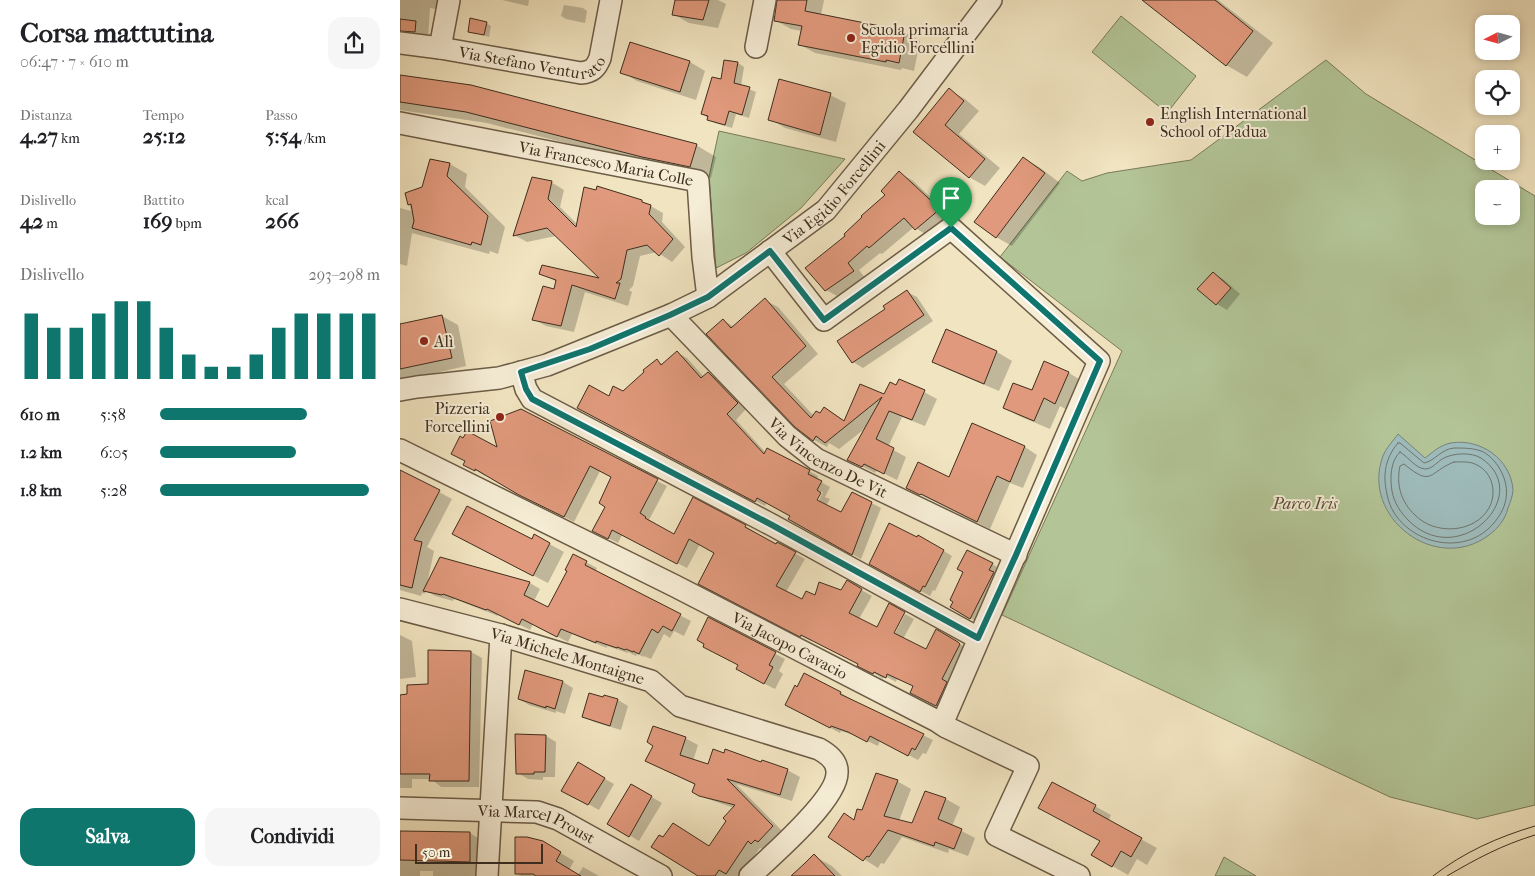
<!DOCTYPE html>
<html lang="it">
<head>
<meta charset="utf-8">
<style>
	:root { --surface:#fff; --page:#f6f6f6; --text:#202124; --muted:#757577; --accent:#0f766e }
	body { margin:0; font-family:"IM FELL French Canon",serif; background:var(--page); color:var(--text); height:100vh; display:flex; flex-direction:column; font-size:19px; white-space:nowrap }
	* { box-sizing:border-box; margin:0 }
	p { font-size:16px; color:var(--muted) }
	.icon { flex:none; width:28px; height:28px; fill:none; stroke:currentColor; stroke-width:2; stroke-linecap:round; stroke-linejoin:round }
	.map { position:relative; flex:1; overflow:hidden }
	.sheet { display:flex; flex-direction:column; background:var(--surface); width:400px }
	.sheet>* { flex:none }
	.needle { width:32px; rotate:264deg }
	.controls { position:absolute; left:1075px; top:15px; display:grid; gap:10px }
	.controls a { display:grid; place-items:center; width:45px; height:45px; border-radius:10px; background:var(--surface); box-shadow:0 2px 8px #0003; font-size:25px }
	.scale { position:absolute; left:15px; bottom:12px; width:128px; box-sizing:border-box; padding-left:5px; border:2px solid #3f2e1e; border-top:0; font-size:14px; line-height:18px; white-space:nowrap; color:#3f2e1e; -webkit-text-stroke:4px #f6edd6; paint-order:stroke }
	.pin { position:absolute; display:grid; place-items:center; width:42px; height:42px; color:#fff; margin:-51px -21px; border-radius:50% 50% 50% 0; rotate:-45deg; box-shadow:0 0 5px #0007 }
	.pin .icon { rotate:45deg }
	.round { display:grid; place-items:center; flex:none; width:52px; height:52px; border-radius:15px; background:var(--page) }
	.head { display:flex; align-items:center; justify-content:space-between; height:85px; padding:0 20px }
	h1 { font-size:28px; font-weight:800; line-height:38px }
	.figures { display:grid; grid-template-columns:repeat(3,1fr); gap:8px; height:85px; padding:5px 20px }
	.figures div { display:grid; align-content:center }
	.figures b { font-size:21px; font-weight:800 }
	.figures small { font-size:14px; font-weight:400 }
	.figures p { font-size:14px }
	.chart { height:140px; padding:10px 20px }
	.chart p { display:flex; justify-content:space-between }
	.chart svg { width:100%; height:90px; margin-top:5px; stroke:var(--accent); stroke-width:6 }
	.button { display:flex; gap:10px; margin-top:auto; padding:10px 20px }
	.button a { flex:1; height:58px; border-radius:15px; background:var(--accent); color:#fff; font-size:20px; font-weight:800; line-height:58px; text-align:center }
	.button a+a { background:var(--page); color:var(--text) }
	ul { padding:0 20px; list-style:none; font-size:16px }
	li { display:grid; grid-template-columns:80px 60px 1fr; align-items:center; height:38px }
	li i { height:12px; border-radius:6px; background:var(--accent) }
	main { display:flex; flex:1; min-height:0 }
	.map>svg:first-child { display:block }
	.green { fill:#b3c597; stroke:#797a5a; fill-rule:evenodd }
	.water { fill:#9ebcbc; stroke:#78837d }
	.shadow { fill:#0003; fill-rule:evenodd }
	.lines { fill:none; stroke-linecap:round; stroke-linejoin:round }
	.shore { stroke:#6e756d; stroke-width:1 }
	.building { fill:#e0997c; stroke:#3f2e1e }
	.minor-casing { stroke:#6c5c46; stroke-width:24 }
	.minor { stroke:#f6edd6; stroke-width:21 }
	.tram { stroke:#3f2e1e; stroke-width:1 }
	.route-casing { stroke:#fff; stroke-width:10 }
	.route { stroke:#0f766e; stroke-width:6 }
	.poi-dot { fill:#8f2418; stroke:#f6edd6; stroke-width:2 }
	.labels { text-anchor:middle; stroke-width:4; stroke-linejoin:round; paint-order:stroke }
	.poi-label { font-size:16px; fill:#3f2e1e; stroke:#f6edd6; text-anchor:start }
	.street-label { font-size:16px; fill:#3f2e1e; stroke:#f6edd6 }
	.park-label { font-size:16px; font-style:italic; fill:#564c36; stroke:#f6edd6 }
</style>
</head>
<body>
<main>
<section class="sheet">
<div class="head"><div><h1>Corsa mattutina</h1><p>06:47 · 7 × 610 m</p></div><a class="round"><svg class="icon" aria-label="share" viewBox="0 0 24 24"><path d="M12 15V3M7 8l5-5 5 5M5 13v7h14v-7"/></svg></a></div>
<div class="figures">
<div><p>Distanza</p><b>4.27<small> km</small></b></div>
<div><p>Tempo</p><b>25:12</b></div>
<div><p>Passo</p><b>5:54<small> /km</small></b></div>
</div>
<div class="figures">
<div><p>Dislivello</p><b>42<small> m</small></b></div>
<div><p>Battito</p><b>169<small> bpm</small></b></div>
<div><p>kcal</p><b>266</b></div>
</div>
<div class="chart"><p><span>Dislivello</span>293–298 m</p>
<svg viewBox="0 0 160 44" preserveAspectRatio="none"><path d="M5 44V12M15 44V19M25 44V19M35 44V12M45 44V6M55 44V6M65 44V19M75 44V32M85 44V38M95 44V38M105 44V32M115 44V19M125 44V12M135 44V12M145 44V12M155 44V12"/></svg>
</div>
<ul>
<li><b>610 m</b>5:58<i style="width:67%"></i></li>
<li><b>1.2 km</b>6:05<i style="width:62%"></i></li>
<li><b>1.8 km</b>5:28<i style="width:95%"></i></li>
</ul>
<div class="button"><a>Salva</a><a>Condividi</a></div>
</section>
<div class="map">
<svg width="1135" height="876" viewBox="0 0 1135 876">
	<rect width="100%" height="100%" fill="#f1e4c0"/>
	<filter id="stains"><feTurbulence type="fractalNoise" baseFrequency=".004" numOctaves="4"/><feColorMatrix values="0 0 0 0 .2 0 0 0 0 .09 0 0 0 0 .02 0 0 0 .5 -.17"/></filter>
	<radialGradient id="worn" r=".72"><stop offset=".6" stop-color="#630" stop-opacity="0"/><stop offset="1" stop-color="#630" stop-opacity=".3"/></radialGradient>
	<!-- green -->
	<g class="green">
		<path d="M721,16L796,76L767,113L692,52Z"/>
		<path d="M926,60L966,94L1135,196V805L1077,819L990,797L602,615L722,351L600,257L667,171L682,181L707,173L791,160ZM1084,189H1111V216H1084Z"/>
		<path d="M319,131L445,159L401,208L346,253L316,268L309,177Z"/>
		<path d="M824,857L856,876H815Z"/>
	</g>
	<!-- water -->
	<path class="water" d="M998,434L1025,458C1033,452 1040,445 1051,443C1080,438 1111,459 1113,490C1113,495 1110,503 1108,508C1105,520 1098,528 1089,535C1036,575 960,517 983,456C986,448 993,441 998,434Z"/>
	<!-- shadow -->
	<g class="shadow">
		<path d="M0,0H38L36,9L30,8L28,39H0Z"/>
		<path d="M102,0H129L128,6Z"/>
		<path d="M276,0H318L326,4L318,28L289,23L273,14Z"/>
		<path d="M378,0H424L421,15L505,32L520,41L514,71L502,68L501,70L415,53L399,44L402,31L391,29L375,20Z"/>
		<path d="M744,0H818L873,43L847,77L826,65Z"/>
		<path d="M164,5L183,8L187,11L185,23L166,19L161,16Z"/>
		<path d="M86,23L91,26L89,37L69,31Z"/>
		<path d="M290,62L305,71L296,100L237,81L222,72Z"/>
		<path d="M338,63L344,67L341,86L356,92L349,118L336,114L332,128L315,123L302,114L323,81Z"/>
		<path d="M0,76L296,145L316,157L311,178L263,168L87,123L0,110Z"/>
		<path d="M549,90L565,99L579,111L559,134L600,168L585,186L569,177L515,132Z"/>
		<path d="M430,95L446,103L436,142L385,128L370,119Z"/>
		<path d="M624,159L639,167L660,183L612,246L596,237Z"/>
		<path d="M31,160L50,164L67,174L65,187L105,227L98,254L90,251L89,254L12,233L7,266L0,264V208L11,211L7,193L23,188Z"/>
		<path d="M499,173L512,180L551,216L528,236L514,227L482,254L480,253L459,270L466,279L439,297L426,290L407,268L447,236L487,196Z"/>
		<path d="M151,182L164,190L160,207L178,225L242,201L263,213L262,222L285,247L272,262L257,252L240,256L233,286L229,290L232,292L228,306L185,292L174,332L146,326L133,319L155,290L157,282L140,273L203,281L156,236L127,242L114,235Z"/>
		<path d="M813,273L823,279L840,294L827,310L817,304Z"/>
		<path d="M507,292L517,297L533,321L463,368L453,362L439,342L486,309Z"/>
		<path d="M365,300L378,307L418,354L384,384L414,416L420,414L425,408L445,421L461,385L484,396L524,392L537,399L525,426L502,417L488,447L506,457L497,480L477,470L475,473L448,459L467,427L439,449L429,443L427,447L414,440L396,426L323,320L334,327Z"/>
		<path d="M42,316L58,325L66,366L0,381V320L1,325Z"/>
		<path d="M546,330L597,352L612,361L599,391L549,370L534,361Z"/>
		<path d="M278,353L287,358L304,377L308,373L318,379L346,409L336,420L366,453L409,471L418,476L417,480L430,487L425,497L430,499L426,506L442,514L452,493L481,508L461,559L390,519L391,515L367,502L365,506L188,413L209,397L223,392L257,361L264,365ZM420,492H423L416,506L414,505Z"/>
		<path d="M645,363L669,373L684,382L671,412L660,406L650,429L619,416L604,407L632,392Z"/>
		<path d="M121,411L267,486L249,520L255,523L254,525L274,535L345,526L355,532L354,534L376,545L377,543L405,559L386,592L403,601L415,596L442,592L447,582L472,596L459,619L489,638L492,639L505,614L514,619L503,639L526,650L558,643L568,649L546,711L521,698L514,686L497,679L496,682L485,676L483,679L459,664L412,639L411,641L310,589L315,553L300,544L287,568L222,535L218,543L204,536L213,477L200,471L174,522L130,500L86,474L85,476L65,464L99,450Z"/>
		<path d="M573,425L625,447L637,455L623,488L610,483L590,529L507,488L549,478Z"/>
		<path d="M0,471L52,499L27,547L34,551L27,584L41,559L130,583L140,589L134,601L148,609L186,562L197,568L195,572L291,621L284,636L274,631L270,638L264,634L251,659L244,656V657L237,654L236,656L228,652V653L207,646V648L172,634L168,642L133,624L130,630L98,614V616L54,599L53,601L35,596L25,590V594L22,593L21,596L0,590Z"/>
		<path d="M135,536L164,552L148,583L68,542L132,541Z"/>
		<path d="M519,536L552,556L535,591L533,590L530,596L471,564Z"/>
		<path d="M592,564L602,570L580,624L552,607Z"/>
		<path d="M309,619L385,659L379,671L383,674L375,689L347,675Z"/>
		<path d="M0,635L12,641L16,677L0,679Z"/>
		<path d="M29,651L71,652L82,658L79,787H41L31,779H12V788H0V696H8L29,685Z"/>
		<path d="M126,671L163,682L173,688L165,714L156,711V713L129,705L119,699Z"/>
		<path d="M404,675L441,693L451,699L450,700L533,740L526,754L523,753L518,760L480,740L478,746L459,737L441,731L440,733L396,710L397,688Z"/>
		<path d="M218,700L228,706L221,730L194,722L184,717Z"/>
		<path d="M146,736L156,742L155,777H143V780L128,779L118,773Z"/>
		<path d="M285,738L298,745L293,761L309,766L362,763L387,770L400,777L392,801L336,784L385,834L364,850L360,848L341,876H300L310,847L334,808L305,798L293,791L296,785L258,767Z"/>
		<path d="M178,764L214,784L199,810L163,790Z"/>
		<path d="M497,781L511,789L499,821L512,824L526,792L546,799L560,807L552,826L575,838L568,856L549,849L548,853L502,837L484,864L481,863L478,868L429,837L455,821L463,812Z"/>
		<path d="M653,783L711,815L708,821L757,848L747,865L737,859L728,875L693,855L701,841Z"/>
		<path d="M231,785L262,803L239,841L209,823Z"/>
		<path d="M0,832L70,833L84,842L83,876H33V871H20V876H0Z"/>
		<path d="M142,842L174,861L169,870L178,875L183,867L199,876H121L116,873Z"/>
		<path d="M414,856L432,866L442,876H394Z"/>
	</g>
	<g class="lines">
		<!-- shore -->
		<g class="shore">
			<path d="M998,443H1000L1024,463C1035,461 1041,449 1054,448C1063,448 1073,448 1081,451C1087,453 1094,460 1098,466C1111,486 1109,506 1093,524C1067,554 1019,546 997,517C989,507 986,493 985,481C984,467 989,453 998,443Z"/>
			<path d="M1000,452C1007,456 1013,465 1021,468C1031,472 1036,462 1044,458C1054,453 1071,452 1081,458C1135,494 1060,571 1009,521C1001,513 994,503 992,491C990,479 990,461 1000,452Z"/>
			<path d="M1054,462C1061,462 1070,461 1077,465C1093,473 1097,493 1089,508C1074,534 1034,535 1015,515C1001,502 996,485 1000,466L1004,464C1033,488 1028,472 1054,462Z"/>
		</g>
	</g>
	<!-- building -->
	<g class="building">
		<path d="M275,0H309L303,20L272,15Z"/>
		<path d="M377,0H407L405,11L505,31L499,63L486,60V62L398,45L402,26L374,21Z"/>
		<path d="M742,0H815L853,31L826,66Z"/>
		<path d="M70,18L87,22L84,35L68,32Z"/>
		<path d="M0,19L16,21L15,32L0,31Z"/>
		<path d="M230,42L290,61L280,92L220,73Z"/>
		<path d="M324,60L338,62L334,83L350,87L342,115L329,111L325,125L307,120L308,116L301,114L312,77L321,79Z"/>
		<path d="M0,75L71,85L297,144L290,167L242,157L66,112L0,102Z"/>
		<path d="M379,79L431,93L420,135L368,120Z"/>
		<path d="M549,88L564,101L545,125L585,159L569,178L513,132Z"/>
		<path d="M623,157L645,173L596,238L574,222Z"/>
		<path d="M30,159L50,163L47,176L88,216L81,245L72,242L71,245L12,228L14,221L11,204L8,205L5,193L22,187Z"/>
		<path d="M499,171L540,209L515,230L504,218L469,248L467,246L448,263L454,271L425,291L405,268L445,236L444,234L462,217L461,216L485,195L481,191Z"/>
		<path d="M132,177L152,181L148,199L176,227L184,187L196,190L197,186L242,200V202L251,205L249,214L273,239L259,256L247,245L227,250L221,279L216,283H220L215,299L172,285L161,326L132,320L143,286L154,289L156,280L139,274L142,265L199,278L147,228L113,236Z"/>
		<path d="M813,272L831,288L816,305L797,289Z"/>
		<path d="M507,290L524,315L452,363L437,341L485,309L483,306Z"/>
		<path d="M365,298L406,346L372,377L411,418L416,411L420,413L424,407L444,421L460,384L484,394L490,382L496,385L499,379L525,390L512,420L489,411L476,439L494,448L484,474L464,464L462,467L447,460L482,397L425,443L416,436L413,441L395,427L306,334L323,319L331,328Z"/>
		<path d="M42,315L52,358L0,369V324Z"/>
		<path d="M546,329L597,351L584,384L532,362Z"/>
		<path d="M277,351L301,378L308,372L338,403L327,414L364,454L367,448L410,470L408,474L422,481L417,490L421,493L417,500L441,512L452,492L472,502L452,555L388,519L390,516L357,498L355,502L177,408L189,385L209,396L213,386L223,391L244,372L243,370L257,359L261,365Z"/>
		<path d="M644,361L669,372L655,404L644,398L634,421L603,408L613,383L632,390Z"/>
		<path d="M121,409L258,479L240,513L246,517L245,518L274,534L293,497L346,525L345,527L376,544L377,542L396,552L376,586L402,599L406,591L415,595L419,582L441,590L447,580L462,589L449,613L477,627L489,603L505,612L494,633L526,649L536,629L558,642L560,644L542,679L547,682L536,706L510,693L513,686L487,674L486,678L474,672L473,674L457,666L458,664L401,635L400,637L298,584L314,553L289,539L277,564L212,530L208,539L192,531L205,507L199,503L211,477L190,466L164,517L119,495L75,469V471L63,465L65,461L51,454L60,436L63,438L67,431L97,447L90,421Z"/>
		<path d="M572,423L625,446L610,482L597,476L577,522L521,494L520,495L506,488L518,462L549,477Z"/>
		<path d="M0,470L40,490L14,540L22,542L12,588L0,585Z"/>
		<path d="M67,506L132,539L134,534L150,543L133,576L52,534Z"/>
		<path d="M489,523L517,537L518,535L544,550L525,587L523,586L520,592L469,564Z"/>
		<path d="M567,550L593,563L589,570L594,572L570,619L550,607L553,602L550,600L563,572L557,569Z"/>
		<path d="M173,554L187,561L185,565L281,614L272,631L263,626L258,633L252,629L239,654L233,651V652L226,649L225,650L217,647V648L196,641V643L161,629L157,637L122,619L119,625L87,609L86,610L43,594L42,595L23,591L40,557L130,582L124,595L148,607L167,571L165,570Z"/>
		<path d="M308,617L376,652L369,665L373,667L364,684L336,669L338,665L303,647L304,644L297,640Z"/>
		<path d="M28,650L71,651L69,781H29L30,774H0V695L7,694V685L28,684Z"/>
		<path d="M125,670L163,681L155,709L146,706V708L118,699Z"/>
		<path d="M404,673L441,692L440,694L524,734L515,750L512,748L508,756L470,736L467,742L448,732L431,726L430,728L385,705L395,685L397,687Z"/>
		<path d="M189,693L203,697L204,695L218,699L210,726L182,717Z"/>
		<path d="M253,726L286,737L280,755L308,764L313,749L324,753L325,749L361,762L362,760L388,769L380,795L327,779L373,826L358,842L355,840L351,844L348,841L326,874L319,870L315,876H298L251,847L259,835L263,837L273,823L309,846L326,821L323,818L335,805L299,796L292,792L295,784L245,761L253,746L247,742Z"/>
		<path d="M115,734L146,735L145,772H134V774H116Z"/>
		<path d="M178,762L205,778L188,805L161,791Z"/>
		<path d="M476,773L498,780L484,816L512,823L525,791L546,798L538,819L562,829L554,849L535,842L534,846L488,830L469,857L467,856L463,861L428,837L444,813L454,820L457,809L462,810Z"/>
		<path d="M652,782L696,805L693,811L742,838L731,857L721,851L712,867L691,855L700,841L638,808Z"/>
		<path d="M231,784L252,796L229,837L207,824Z"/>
		<path d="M0,831L70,832V862L0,860Z"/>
		<path d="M115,837H127L143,841L161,852L156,861L181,876H136L133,874H115Z"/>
		<path d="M414,854L435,876H391L405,863Z"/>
	</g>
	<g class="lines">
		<!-- minor casing -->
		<g class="minor-casing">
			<g id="minor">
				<path id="s1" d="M0,43L40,48L181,73C192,72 196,68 200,58L211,0"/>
				<path d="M356,47L365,0"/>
				<path d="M40,48L49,0"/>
				<path id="s2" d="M0,123L298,181L303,257L308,297"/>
				<path d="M370,251L424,320L551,228L699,361L542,724"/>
				<path id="s3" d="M271,315L387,436L416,459L616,555"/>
				<path d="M121,372L126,389L132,399L372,525L578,638"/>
				<path id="s4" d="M0,390L17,387L99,378L147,365L271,315L308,297L426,210L508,110L591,0"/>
				<path id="s5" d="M0,450L275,586L537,721L546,727L628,766L596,835L679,876"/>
				<path id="s6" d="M0,609L101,635L251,681L280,706L419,749C428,754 438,761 437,773C437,800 370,857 350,876"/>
				<path id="s7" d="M0,808L137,812L158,819L261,876"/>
				<path d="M87,876L101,635"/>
			</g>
		</g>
		<!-- minor -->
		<use href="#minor" class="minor"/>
		<!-- tram -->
		<g class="tram">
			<path d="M1033,876C1064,852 1098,837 1135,826"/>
			<path d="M1047,876C1076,859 1102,845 1135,835"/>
		</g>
	</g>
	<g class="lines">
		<!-- route casing -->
		<g class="route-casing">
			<path id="route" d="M551,228L700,361L616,555L578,638L372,525L132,399L126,389L121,372L190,349L270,315L308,297L370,251L424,320Z"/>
		</g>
		<!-- route -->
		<use href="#route" class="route"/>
	</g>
	<!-- markers -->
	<g class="poi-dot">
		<circle cx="451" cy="38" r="5"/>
		<circle cx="750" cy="122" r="5"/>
		<circle cx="24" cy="341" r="5"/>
		<circle cx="100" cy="417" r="5"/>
	</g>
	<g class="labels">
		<!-- poi labels -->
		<g class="poi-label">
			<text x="461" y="35">Scuola primaria<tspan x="461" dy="18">Egidio Forcellini</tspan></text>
			<text x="760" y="119">English International<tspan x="760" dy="18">School of Padua</tspan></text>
			<text x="34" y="347">Alì</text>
			<text x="90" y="414" text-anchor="end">Pizzeria<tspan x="90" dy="18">Forcellini</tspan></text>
		</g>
		<!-- street labels -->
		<g class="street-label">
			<text dy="6" stroke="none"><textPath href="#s1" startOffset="135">Via Stefano Venturato</textPath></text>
			<text dy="6" stroke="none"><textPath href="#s2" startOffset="210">Via Francesco Maria Colle</textPath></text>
			<text dy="6" stroke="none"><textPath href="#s4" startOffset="489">Via Egidio Forcellini</textPath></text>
			<text dy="6" stroke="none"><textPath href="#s3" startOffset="214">Via Vincenzo De Vit</textPath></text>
			<text dy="6" stroke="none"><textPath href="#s5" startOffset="436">Via Jacopo Cavacio</textPath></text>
			<text dy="6" stroke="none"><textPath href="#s6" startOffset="174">Via Michele Montaigne</textPath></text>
			<text dy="6" stroke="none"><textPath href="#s7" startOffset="139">Via Marcel Proust</textPath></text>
		</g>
		<!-- park labels -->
		<g class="park-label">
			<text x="905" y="509">Parco Iris</text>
		</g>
	</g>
	<rect width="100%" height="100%" filter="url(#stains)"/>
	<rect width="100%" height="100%" fill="url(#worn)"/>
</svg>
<div class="controls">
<a><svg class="needle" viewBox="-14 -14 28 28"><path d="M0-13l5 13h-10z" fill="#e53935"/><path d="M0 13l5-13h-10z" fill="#757577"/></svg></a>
<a><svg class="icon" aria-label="locate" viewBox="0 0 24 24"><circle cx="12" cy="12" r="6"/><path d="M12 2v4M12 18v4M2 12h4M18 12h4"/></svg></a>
<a>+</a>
<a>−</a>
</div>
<div class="scale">50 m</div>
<div class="pin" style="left:551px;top:228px;background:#1e9e55"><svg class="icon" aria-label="arrive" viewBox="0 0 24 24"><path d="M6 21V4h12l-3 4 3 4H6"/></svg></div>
</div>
</main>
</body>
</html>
